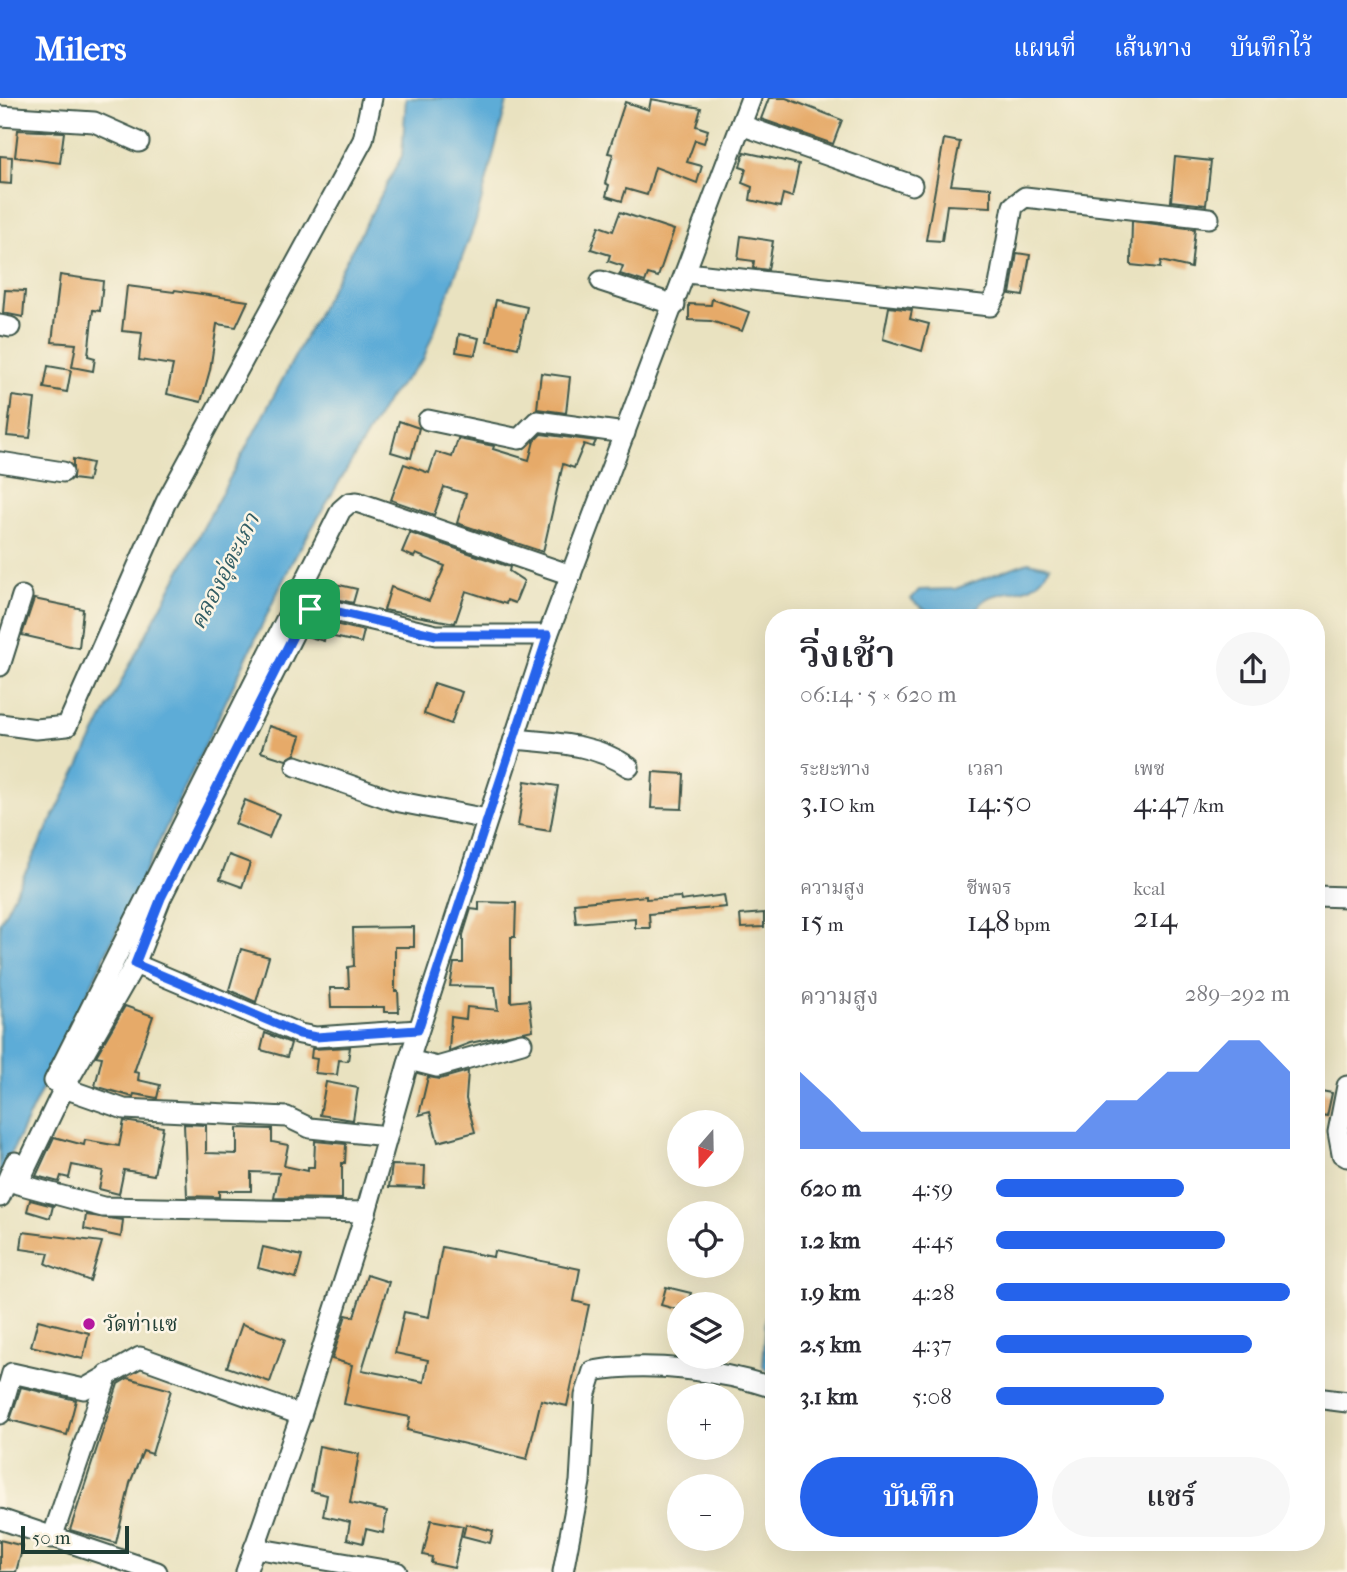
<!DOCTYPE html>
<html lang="th">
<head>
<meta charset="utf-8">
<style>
	:root { --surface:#fff; --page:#f7f7f7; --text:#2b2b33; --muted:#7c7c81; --accent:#2563eb }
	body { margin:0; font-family:"IM FELL French Canon","Noto Serif Thai",serif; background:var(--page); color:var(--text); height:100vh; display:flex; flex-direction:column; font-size:26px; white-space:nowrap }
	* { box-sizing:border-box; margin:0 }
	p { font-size:23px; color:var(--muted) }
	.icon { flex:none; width:38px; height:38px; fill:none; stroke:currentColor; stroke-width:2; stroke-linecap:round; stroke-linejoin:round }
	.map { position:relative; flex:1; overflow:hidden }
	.side { position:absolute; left:765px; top:511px; width:560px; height:942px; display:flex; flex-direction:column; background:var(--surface); border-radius:28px; box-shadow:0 7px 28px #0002 }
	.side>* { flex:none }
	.needle { width:46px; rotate:200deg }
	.tools { position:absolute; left:667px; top:1012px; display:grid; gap:14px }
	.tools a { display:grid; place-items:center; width:77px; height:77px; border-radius:50%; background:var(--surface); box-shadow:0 7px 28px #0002; font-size:35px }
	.scale { position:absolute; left:21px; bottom:18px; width:108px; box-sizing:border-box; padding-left:7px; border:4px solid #1f3d34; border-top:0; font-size:19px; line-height:24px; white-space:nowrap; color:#1f3d34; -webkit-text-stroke:5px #fcf5e5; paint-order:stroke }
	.pin { position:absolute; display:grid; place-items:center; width:60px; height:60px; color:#fff; margin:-30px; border-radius:14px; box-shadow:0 4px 10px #0006 }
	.round { display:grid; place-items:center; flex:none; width:74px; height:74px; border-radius:37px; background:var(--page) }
	.head { display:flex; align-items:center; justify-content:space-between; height:119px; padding:0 35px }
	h1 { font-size:38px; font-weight:600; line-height:52px }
	.figures { display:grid; grid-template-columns:repeat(3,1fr); gap:10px; height:119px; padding:7px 35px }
	.figures div { display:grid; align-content:center }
	.figures b { font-size:30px; font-weight:600 }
	.figures small { font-size:19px; font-weight:400 }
	.figures p { font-size:19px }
	.chart { height:196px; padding:14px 35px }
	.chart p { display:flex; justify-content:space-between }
	.chart svg { width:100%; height:126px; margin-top:7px; fill:var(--accent); opacity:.7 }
	.action { display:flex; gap:14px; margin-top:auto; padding:14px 35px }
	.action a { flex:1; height:80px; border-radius:42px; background:var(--accent); color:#fff; font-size:28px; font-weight:600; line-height:80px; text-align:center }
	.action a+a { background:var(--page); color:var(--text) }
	ul { padding:0 35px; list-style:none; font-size:23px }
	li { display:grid; grid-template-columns:112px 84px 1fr; align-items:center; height:52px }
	li i { height:18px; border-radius:9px; background:var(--accent) }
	header { display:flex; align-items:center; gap:42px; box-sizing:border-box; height:98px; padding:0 35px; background:var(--accent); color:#fff }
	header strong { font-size:33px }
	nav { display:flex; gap:38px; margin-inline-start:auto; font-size:24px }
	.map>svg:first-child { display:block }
	.water { fill:#5dacd7; stroke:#3e7486; stroke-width:2 }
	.building { fill:#e6aa69 }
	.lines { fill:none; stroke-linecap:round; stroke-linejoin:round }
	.minor-casing { stroke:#3d5649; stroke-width:23 }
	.minor { stroke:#fff; stroke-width:19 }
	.route-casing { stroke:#fff; stroke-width:14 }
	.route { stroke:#2563eb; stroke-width:9 }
	.poi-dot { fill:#b5179e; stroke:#fcf5e5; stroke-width:2.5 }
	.labels { text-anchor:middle; stroke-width:5; stroke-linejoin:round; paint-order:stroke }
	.poi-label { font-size:21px; fill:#1f3d34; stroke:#fcf5e5; text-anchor:start }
	.water-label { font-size:23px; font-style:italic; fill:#325e65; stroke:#fcf5e5 }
</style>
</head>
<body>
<header>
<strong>Milers</strong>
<nav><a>แผนที่</a><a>เส้นทาง</a><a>บันทึกไว้</a></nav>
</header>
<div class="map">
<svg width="1347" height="1474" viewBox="0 0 1347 1474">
	<rect width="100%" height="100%" fill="#fcf5e5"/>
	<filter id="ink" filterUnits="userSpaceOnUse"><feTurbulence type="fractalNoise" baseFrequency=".0143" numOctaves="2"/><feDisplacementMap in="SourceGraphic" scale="14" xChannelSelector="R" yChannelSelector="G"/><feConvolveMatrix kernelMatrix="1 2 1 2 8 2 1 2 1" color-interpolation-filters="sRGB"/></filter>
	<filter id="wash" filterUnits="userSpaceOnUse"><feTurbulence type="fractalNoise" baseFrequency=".00686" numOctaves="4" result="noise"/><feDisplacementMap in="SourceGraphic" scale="28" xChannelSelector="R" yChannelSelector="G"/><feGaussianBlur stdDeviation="1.57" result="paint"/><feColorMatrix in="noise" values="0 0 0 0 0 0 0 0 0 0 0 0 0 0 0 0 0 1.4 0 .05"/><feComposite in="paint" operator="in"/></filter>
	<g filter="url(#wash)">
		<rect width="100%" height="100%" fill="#e9e2c0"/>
		<!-- water -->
		<g class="water">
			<path d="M406,0H508L476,123L423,262L390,298L292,464L0,1079V825L126,574L402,58Z"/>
			<path d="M1028,464L1050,469C1031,499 1019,488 990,499C981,503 977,512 970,517C954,529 922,512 911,501L919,492L955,491Z"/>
			<path d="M773,1102V1276L763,1269Z"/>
		</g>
		<g id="blocks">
			<!-- building -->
			<g class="building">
				<path d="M769,0H786L842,22L833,46L761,21Z"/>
				<path d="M651,1L701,10L696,28L708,32L704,45L695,42L687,64L702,68L697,85L655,69L647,97L626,91L622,103L606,98L609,87L605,85L613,56L608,55L625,4L649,12Z"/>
				<path d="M18,32L64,34L60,65L15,59Z"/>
				<path d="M944,41L960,44L951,87L991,90V109L947,107L942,143L926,142Z"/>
				<path d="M744,54L799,66L792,99L783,96L780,109L750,102L752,89L742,85L746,71L740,69Z"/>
				<path d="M0,58L12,59L11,86L0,85Z"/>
				<path d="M1175,59L1211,63L1206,107L1171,103Z"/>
				<path d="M620,114L674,132L658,179L648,176L645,184L620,176L623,168L608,163L610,157L591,151L599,128L613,133Z"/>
				<path d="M1132,123L1195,131L1191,170L1161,163L1160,170L1131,167Z"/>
				<path d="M741,138L773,143L768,172L753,170L754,163L738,161Z"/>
				<path d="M1017,155L1030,157L1023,198L1010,196Z"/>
				<path d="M60,177L103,183L100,213L93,212L88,258L95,260L93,273L72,269L76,246L52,244Z"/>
				<path d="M127,188L174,194L175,192L248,203L236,229L217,226L210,272L201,304L167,296L173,267L139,262L142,235L122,233Z"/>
				<path d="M5,192L25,193L23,219L3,215Z"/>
				<path d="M712,201L749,214L742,233L711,223L689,222V206L711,207Z"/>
				<path d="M496,202L527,209L518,250L487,243Z"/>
				<path d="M889,209L912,212L910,221L929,226L922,253L883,241Z"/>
				<path d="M459,236L479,240L475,257L456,254Z"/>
				<path d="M48,268L71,272L67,294L44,290Z"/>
				<path d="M541,275L570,279L566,315L537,311Z"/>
				<path d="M12,298L35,301L30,340L7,338Z"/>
				<path d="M399,323L419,330L411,360L391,354Z"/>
				<path d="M541,336L596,343L593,349L584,346L574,370L563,366L543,454L457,425L466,396L444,389L434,417L391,402L404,366L429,375L436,354L452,359L458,341L494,348L493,351L529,362L534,343Z"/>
				<path d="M73,361L92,365L88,383L73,381Z"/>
				<path d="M410,435L510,469L509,473L524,483L515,505L507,502L506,506L466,493L455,525L384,512L391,489L429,503L445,468L416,456L414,459L402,454Z"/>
				<path d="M335,486L357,491L353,505L332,500Z"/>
				<path d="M34,501L83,511L79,550L22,537Z"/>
				<path d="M318,522L364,533L361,545L325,537L324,543L306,538L313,524Z"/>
				<path d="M434,585L462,594L451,626L424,616Z"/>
				<path d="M269,628L301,638L295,656L286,662L261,654Z"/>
				<path d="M653,674L684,676L682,711L651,710Z"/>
				<path d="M525,683L558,688L550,733L518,728Z"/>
				<path d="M245,702L279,716L269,740L235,726Z"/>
				<path d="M229,757L250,765L242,789L220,781Z"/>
				<path d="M724,797L726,809L649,816L650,830H635V820L576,825L574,805L646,798V801L680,799L681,803Z"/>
				<path d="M479,804L516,805L515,839H511V904L529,902L533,932L470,945L449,953L451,919L466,921L467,909L498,912L495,889L450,888L454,865H463V837L471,811L479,812Z"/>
				<path d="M764,815V829L741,830L740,817Z"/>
				<path d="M414,829V849H395V893H398L399,914H384V909H331L330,890H349L348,869L354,868L353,830Z"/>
				<path d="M241,851L269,859L256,904L229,892Z"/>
				<path d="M125,908L153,918L134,974L139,975L138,982L160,987L157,1000L134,996L133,999L95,988L102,959L96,958Z"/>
				<path d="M265,935L291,945L287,959L261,952Z"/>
				<path d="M350,949L348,963L339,962L337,977L315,975L317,961L311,960L312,951Z"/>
				<path d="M468,973L466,1001L475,1034L438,1044L430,1014L419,1017L428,979L440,981Z"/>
				<path d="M326,984L358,990L353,1022L320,1017Z"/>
				<path d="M1316,992L1332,995L1327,1018L1316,1016Z"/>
				<path d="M124,1023L163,1029L154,1077L124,1072L119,1096L99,1091L103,1073L72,1067L69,1080L61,1078L59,1084L36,1078L54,1039L84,1047L85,1042L119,1048Z"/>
				<path d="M184,1026L206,1027V1055L237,1056V1030L272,1031V1044L288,1047L284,1068L308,1073V1069H314L315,1043L346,1046L345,1065H342V1101L274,1100L279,1075L251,1074V1093H219V1099L187,1098Z"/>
				<path d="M392,1067L425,1068L424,1090L389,1089Z"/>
				<path d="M30,1102L53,1108L50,1120L27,1113Z"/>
				<path d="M86,1117L123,1122L121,1139L84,1131Z"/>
				<path d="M23,1134L102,1144L90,1183L46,1166L49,1155L21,1151Z"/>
				<path d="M263,1149L302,1158L296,1180L258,1170Z"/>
				<path d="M442,1149L493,1159L494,1153L580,1171L574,1203L589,1207L567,1308L541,1302L527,1361L407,1332L410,1319L344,1306L352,1267L332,1261L346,1217L354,1219L367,1177L389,1184L362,1272L424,1284L428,1262L395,1255L404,1214L429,1219Z"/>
				<path d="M666,1189L691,1195L688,1206H679V1212L661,1207Z"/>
				<path d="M38,1222L89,1235L83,1261L31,1248Z"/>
				<path d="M242,1226L285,1241L270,1284L227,1269Z"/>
				<path d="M128,1280L171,1292L152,1356L143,1353L130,1385L116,1445L70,1432L118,1286Z"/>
				<path d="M21,1289L76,1302L67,1337L10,1322Z"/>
				<path d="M319,1348L359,1356L350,1405L387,1413L383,1435L366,1431L363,1445L347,1441L350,1424L323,1418L327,1397L311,1393Z"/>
				<path d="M431,1422L463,1428L454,1470L431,1465L432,1459L423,1457Z"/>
				<path d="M466,1426L493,1433L490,1445L463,1438Z"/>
				<path d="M0,1442L23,1448L16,1474H0Z"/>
			</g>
		</g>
	</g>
	<g filter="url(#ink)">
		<use href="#blocks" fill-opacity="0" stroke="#3d5649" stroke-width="2"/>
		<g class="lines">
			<!-- minor casing -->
			<g class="minor-casing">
				<g id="minor">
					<path d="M0,18L94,24L139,44"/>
					<path d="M741,27L912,87"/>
					<path d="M687,175L990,208L998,193L1013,108L1025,99L1209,120"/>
					<path d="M601,183L675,207"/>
					<path d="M0,227L10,229"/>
					<path d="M428,322L519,341L537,323L625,335"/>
					<path d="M0,364L63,374"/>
					<path d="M0,568L22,498"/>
					<path d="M0,626L36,631L67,628L166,404L363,42L372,0"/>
					<path d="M514,641C554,645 594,645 629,669"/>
					<path d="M296,668L395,703L487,721"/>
					<path d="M1316,798L1347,799"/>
					<path d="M135,866L300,936L316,939L418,932"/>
					<path d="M409,962L437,969L522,945"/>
					<path d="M54,983L341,412L349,405L357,404L571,477"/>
					<path d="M1347,988L1338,1034L1342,1056L1347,1059"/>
					<path d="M64,990L124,1011L287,1019L310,1030L387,1038"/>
					<path d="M0,1099L15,1064"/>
					<path d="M366,1114L103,1109L18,1086L64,990L135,866L161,800L304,515L317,509L436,537H548"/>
					<path d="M1316,1300L1347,1304"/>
					<path d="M0,1316L12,1275L84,1291L140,1259L301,1317"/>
					<path d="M0,1421L157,1474"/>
					<path d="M52,1440L108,1276"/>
					<path d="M254,1450L397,1474"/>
					<path d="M246,1474L301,1317L366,1114L409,962L548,537L751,0"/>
					<path d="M563,1474L580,1384L585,1298L593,1273C648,1263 720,1272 774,1290"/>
				</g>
			</g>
			<!-- minor -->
			<use href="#minor" class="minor"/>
		</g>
	</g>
	<g class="lines" filter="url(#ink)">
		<!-- route casing -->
		<g class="route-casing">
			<path id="route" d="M317,509L436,537H548L418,932L316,939L300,936L135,866L161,800L304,516Z"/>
		</g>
		<!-- route -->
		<use href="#route" class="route"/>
	</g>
	<!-- markers -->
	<circle class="poi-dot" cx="89" cy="1226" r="7"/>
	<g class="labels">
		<!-- poi labels -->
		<g class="poi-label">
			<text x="103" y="1233">วัดท่าแซ</text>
		</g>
		<!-- water labels -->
		<g class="water-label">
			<text transform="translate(224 473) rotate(-63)" y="8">คลองอุ่ตะเภา</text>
		</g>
	</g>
</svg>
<div class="tools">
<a><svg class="needle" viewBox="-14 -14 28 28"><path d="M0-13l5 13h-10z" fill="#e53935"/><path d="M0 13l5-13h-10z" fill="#7c7c81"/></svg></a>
<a><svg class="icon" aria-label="locate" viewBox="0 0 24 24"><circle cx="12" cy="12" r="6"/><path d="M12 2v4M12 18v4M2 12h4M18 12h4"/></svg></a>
<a><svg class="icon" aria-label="layers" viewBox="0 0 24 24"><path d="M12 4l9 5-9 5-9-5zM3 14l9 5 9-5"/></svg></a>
<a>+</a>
<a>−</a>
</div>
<div class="scale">50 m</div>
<div class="pin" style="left:310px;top:511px;background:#1e9e55"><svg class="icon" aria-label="arrive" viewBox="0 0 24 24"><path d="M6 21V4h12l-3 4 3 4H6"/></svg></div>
<section class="side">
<div class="head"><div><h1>วิ่งเช้า</h1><p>06:14 · 5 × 620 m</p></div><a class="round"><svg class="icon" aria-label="share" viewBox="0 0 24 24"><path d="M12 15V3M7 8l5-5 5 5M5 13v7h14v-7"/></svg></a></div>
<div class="figures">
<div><p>ระยะทาง</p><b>3.10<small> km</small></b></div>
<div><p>เวลา</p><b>14:50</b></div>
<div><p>เพซ</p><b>4:47<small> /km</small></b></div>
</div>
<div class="figures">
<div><p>ความสูง</p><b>15<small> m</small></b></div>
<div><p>ชีพจร</p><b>148<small> bpm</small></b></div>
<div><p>kcal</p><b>214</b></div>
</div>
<div class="chart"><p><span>ความสูง</span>289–292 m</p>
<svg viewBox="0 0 160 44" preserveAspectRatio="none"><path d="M0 44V17L10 27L20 38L30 38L40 38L50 38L60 38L70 38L80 38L90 38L100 27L110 27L120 17L130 17L140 6L150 6L160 17V44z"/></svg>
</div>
<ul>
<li><b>620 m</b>4:59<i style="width:64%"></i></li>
<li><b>1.2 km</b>4:45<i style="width:78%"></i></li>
<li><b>1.9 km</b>4:28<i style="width:100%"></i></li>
<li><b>2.5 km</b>4:37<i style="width:87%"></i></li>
<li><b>3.1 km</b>5:08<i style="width:57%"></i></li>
</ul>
<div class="action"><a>บันทึก</a><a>แชร์</a></div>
</section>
</div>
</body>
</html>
